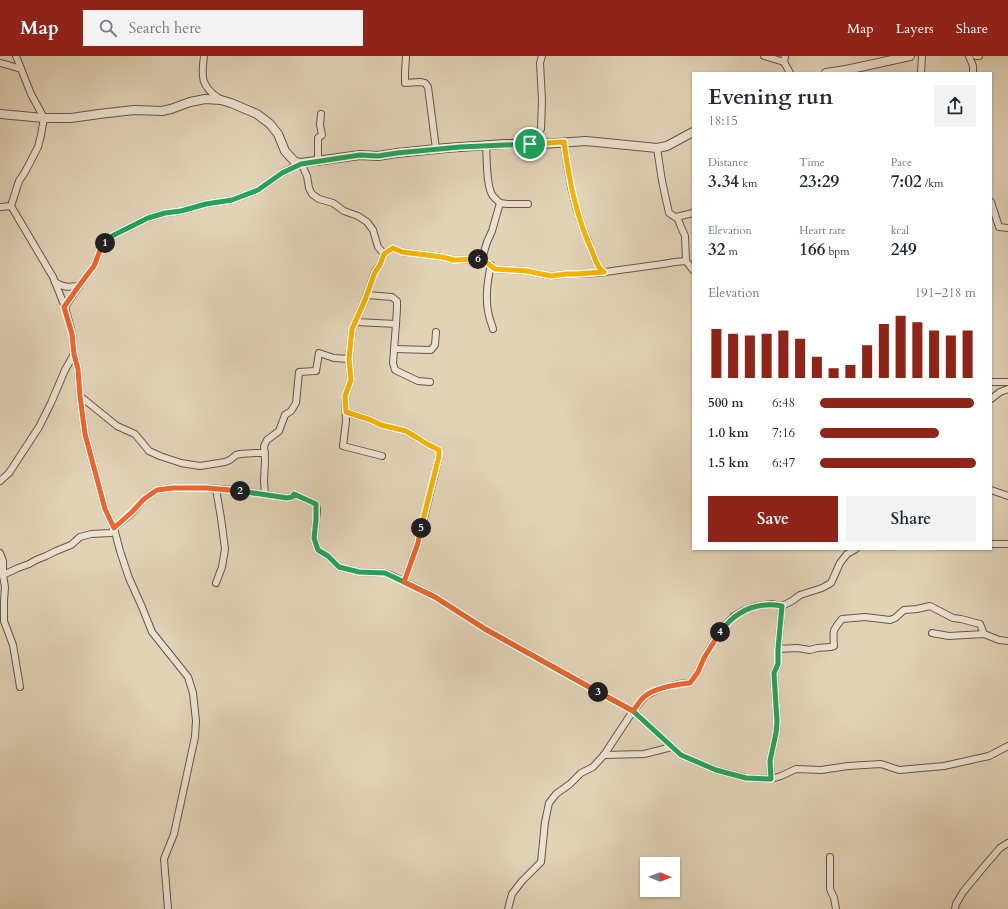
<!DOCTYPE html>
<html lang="en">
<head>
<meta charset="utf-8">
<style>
	:root { --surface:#fff; --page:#f2f2f3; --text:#1f2937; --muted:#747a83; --accent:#8f2418 }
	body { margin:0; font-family:Cardo,serif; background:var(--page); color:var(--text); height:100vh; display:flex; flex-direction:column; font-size:15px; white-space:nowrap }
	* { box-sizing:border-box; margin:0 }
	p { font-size:13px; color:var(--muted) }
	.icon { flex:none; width:22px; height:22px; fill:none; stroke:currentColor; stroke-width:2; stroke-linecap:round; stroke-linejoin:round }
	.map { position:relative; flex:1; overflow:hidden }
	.sheet { position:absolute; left:692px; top:16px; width:300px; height:478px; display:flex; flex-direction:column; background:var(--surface); border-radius:0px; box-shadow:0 1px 3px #0004 }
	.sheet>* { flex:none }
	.needle { width:26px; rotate:91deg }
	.tools { position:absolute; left:640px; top:801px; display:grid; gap:8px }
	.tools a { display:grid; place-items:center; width:40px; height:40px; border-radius:0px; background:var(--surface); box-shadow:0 1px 3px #0004; font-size:20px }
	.pin { position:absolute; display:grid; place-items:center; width:34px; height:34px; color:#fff; margin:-17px; border:2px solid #fff; border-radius:50%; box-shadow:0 1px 4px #0007 }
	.km { position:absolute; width:20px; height:20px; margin:-10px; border-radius:50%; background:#222; color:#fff; font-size:11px; line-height:20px; text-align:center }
	.round { display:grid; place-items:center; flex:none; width:42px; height:42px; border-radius:0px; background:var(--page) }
	.headline { display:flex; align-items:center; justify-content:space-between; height:68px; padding:0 16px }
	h1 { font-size:22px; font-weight:700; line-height:30px }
	.figures { display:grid; grid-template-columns:repeat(3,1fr); gap:6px; height:68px; padding:4px 16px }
	.figures div { display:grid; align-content:center }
	.figures b { font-size:17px; font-weight:700 }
	.figures small { font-size:11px; font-weight:400 }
	.figures p { font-size:11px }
	.chart { height:112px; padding:8px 16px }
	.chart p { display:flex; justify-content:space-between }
	.chart svg { width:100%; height:72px; margin-top:4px; stroke:var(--accent); stroke-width:6 }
	.action { display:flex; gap:8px; margin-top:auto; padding:8px 16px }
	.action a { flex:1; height:46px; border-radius:0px; background:var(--accent); color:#fff; font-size:16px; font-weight:700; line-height:46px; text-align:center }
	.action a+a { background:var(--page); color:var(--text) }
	ul { padding:0 16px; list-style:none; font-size:13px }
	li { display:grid; grid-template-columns:64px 48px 1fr; align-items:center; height:30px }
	li i { height:10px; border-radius:5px; background:var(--accent) }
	header { display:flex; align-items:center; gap:24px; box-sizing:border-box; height:56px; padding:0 20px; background:var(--accent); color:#fff }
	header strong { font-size:19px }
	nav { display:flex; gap:22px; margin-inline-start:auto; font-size:14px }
	.search { width:280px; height:36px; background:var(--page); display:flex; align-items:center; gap:10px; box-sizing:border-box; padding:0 14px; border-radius:0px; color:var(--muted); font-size:15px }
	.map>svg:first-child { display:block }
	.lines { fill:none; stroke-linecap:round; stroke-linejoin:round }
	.minor-casing { stroke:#66564b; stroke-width:8 }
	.tertiary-casing { stroke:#66564b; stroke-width:10 }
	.minor { stroke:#ece2d0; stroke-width:6 }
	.tertiary { stroke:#ece2d0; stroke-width:8 }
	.split-1-casing { stroke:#fff; stroke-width:8 }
	.split-2-casing { stroke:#fff; stroke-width:8 }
	.split-3-casing { stroke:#fff; stroke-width:8 }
	.split-4-casing { stroke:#fff; stroke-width:8 }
	.split-5-casing { stroke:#fff; stroke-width:8 }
	.split-6-casing { stroke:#fff; stroke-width:8 }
	.split-7-casing { stroke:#fff; stroke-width:8 }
	.split-1 { stroke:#22a559; stroke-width:5 }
	.split-2 { stroke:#f0652b; stroke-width:5 }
	.split-3 { stroke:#22a559; stroke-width:5 }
	.split-4 { stroke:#22a559; stroke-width:5 }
	.split-5 { stroke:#f0652b; stroke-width:5 }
	.split-6 { stroke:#f5b400; stroke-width:5 }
	.split-7 { stroke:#f5b400; stroke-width:5 }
</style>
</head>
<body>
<header>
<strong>Map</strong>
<div class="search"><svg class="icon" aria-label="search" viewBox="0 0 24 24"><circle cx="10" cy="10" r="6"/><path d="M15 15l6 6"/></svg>Search here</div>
<nav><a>Map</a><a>Layers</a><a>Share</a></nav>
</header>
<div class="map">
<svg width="1008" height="853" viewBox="0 0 1008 853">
	<rect width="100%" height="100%" fill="#e2d3b7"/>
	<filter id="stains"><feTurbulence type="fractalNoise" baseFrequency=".005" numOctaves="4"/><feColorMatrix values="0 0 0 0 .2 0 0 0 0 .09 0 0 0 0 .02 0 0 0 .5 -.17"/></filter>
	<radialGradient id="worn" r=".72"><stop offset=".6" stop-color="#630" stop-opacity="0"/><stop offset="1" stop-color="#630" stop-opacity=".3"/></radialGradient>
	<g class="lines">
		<!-- minor casing -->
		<g class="minor-casing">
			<g id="minor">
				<path d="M16,0L31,38L44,62L41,79L38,91L25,116L19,125L11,150L53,221L65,251"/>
				<path d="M204,0C201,21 201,31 220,43"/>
				<path d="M406,0L405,17V27L420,26L425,27L428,31L436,93"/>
				<path d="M764,0L784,6"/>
				<path d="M785,0L784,6L790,17"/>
				<path d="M969,0L973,10V17"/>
				<path d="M976,0H979"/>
				<path d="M0,7L8,9L21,13"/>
				<path d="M921,17L922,0"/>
				<path d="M564,86C565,93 566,101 567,108C571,137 580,168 592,195C595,202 597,212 604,216"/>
				<path d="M530,88L541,73L542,44L540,7L542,0"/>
				<path d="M657,92L662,125L669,157L678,163L681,171L685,180L686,205L693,214"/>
				<path d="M318,106V82L322,79L320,69L321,58"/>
				<path d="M991,146L999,171L1008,172"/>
				<path d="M500,147L507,148H528"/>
				<path d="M0,151L11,150"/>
				<path d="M676,161L693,157"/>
				<path d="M384,198L393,192L402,196L442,201L454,204L482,203L487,186L492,175L500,147C498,145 495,143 493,140C486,132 487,101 486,89"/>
				<path d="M482,203L495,213L527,215L551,220L566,218H576L598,217L663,208L675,206L686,205"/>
				<path d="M491,209C487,226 485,244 489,260C490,264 492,269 493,273"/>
				<path d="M55,226C64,232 68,231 79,230"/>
				<path d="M367,239L392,241L397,245V253L396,268"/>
				<path d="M356,266L396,268L393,307L395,314L418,325L430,326"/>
				<path d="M394,293L431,294L435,289L436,276"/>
				<path d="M991,326H1008"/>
				<path d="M80,340L117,370L135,378L149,395L160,400L181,407L200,410L225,406L230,404L236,399L240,398L255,397H265"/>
				<path d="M991,343L1000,336L1008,333"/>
				<path d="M346,356L371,364L381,369L406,375L416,381L427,388L439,394V400L418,487L404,526"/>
				<path d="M0,425L9,417L39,371L51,347L65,314L74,298"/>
				<path d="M991,434L1008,440"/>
				<path d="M265,439L264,425L265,404L264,390L267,384L279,375L285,359L291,355L296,347L299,316L316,315L319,297L334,302L349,303"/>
				<path d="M991,488H1008"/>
				<path d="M0,497L3,505V519"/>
				<path d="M216,527L222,511L225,493L221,462L216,433"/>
				<path d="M932,577L949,580L984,578L999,584L1008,585"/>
				<path d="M778,593L797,592L810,594L817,592L831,591L834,590C833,575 832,575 842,563L865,561L890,564L895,562L904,554L917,553L930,550L953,562L961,563L980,568L984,578"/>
				<path d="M20,631L13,589L4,565V545L5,531L3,519L18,512L29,508L36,504L46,500L56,495L71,489L80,481L91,478L111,477L114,472L132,457L144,443L157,434L173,432H207L234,434L287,442L292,441L294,438L316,448L317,454L316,464L314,482L318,494L328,500L339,511L359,516L385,517L393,520L435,541L485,573L633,655L681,699L716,714L747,722L771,723L781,720L796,713L821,714L848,710L881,708L899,714L944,710L989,700L1008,690"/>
				<path d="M604,699L644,698L672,691"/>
				<path d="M771,723L770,705L776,677L777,666L774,617L778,608V593L782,550L792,545L800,539L822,532L831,527L840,507L847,498L856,493"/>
				<path d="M830,801V833L834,842L836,853"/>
				<path d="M168,853L164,803L174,778L195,681L196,665L193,637L188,621L152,576L142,551L129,522L120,495L114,472L105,453L85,378L80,340L78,313L74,298L72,277L65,251L81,227L94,210L101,192L112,180L148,162L165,157L181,155L206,148L232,144L258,134L282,117L301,107L307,120L309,132L312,138L319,143L333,147L344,155L358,160L367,166L373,174L378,191L384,198L380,209L375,215L365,244L352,273L349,303L351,324L345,340L346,365L343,390L382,400"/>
				<path d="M508,853L512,838L522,825L541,806L545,766L549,747L556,738L570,728L581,717L593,711L604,699L633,655L645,640L659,633L678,628L690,627L698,616L704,602L720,575L734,560L745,554L756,550L771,548L782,550"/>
				<path d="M955,853L956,848L963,836L982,813L1000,792L1008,787"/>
			</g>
		</g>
		<!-- tertiary casing -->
		<g class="tertiary-casing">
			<g id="tertiary">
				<path d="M826,17L846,14L910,0"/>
				<path d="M0,58L44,62H71L99,58L134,54L162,55L171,53L190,46L205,43L221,44L231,47L257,58L270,68L278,78L285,95L295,106L301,107L360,99L378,100L397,97L446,92L504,88H542L586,85L657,92L667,90L693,76"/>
			</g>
		</g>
		<!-- minor -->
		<use href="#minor" class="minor"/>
		<!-- tertiary -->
		<use href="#tertiary" class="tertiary"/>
	</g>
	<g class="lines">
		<!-- split-1 casing -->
		<g class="split-1-casing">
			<path id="split-1" d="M105,187L112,180L148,162L165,157L181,155L206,148L232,144L258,134L282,117L301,108L360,99L378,100L397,97L460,91L530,88"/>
		</g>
		<!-- split-2 casing -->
		<g class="split-2-casing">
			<path id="split-2" d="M105,187L101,192L94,210L81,227L64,251L72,278L74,298L78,313L80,340L85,378L105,453L114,472L132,456L144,443L157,434L173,432H207L240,435"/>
		</g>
		<!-- split-3 casing -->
		<g class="split-3-casing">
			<path id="split-3" d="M240,435L287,442L292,441L294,438L316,448V464L314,482L318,494L328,500L339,511L359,516L385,517L404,526L435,541L485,573L598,636"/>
		</g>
		<!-- split-4 casing -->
		<g class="split-4-casing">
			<path id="split-4" d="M598,636L633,655L681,699L716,714L746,722L771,723L770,705L776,677L777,666L774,617L778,608V593L782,550C756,545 736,555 720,576"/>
		</g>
		<!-- split-5 casing -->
		<g class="split-5-casing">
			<path id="split-5" d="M421,472L418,487L404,526L435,541L485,573L633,655C637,650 640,644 645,640C655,632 677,628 690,627L698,616L704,602L720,576"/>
		</g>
		<!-- split-6 casing -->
		<g class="split-6-casing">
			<path id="split-6" d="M421,472L439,400V394L427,388L416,381L406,375L381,369L371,364L346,356L345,340L351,324L349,303L352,273L365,244L375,216L380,209L384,198L393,192L402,196L442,201L454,204L478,203"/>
		</g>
		<!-- split-7 casing -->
		<g class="split-7-casing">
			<path id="split-7" d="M478,203H482L495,213L527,215L551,220L566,218H576L604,216C597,212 595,202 592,195C576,160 569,124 564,86L530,88"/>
		</g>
		<!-- split-1 -->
		<use href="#split-1" class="split-1"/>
		<!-- split-2 -->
		<use href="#split-2" class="split-2"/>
		<!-- split-3 -->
		<use href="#split-3" class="split-3"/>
		<!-- split-4 -->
		<use href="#split-4" class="split-4"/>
		<!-- split-5 -->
		<use href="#split-5" class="split-5"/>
		<!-- split-6 -->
		<use href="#split-6" class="split-6"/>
		<!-- split-7 -->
		<use href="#split-7" class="split-7"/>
	</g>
	<rect width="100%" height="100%" filter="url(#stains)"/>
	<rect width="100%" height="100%" fill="url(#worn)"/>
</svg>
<div class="tools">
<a><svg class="needle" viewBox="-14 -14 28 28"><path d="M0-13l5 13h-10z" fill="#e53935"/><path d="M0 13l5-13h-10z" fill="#747a83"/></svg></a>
</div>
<div class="pin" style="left:530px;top:88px;background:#1e9e55"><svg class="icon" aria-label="arrive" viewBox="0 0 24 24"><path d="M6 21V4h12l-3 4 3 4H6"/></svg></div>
<b class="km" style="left:105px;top:187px">1</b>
<b class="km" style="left:240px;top:435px">2</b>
<b class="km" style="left:598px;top:636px">3</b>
<b class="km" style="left:720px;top:576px">4</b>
<b class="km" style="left:421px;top:472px">5</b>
<b class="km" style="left:478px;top:203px">6</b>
<section class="sheet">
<div class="headline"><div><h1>Evening run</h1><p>18:15</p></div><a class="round"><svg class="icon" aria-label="share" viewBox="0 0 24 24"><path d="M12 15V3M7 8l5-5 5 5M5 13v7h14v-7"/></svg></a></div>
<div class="figures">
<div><p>Distance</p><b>3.34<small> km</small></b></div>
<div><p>Time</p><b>23:29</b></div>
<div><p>Pace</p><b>7:02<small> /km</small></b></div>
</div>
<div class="figures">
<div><p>Elevation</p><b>32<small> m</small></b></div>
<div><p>Heart rate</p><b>166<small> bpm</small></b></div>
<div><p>kcal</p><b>249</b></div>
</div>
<div class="chart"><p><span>Elevation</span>191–218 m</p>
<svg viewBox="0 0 160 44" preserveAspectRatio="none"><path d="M5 44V14M15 44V17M25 44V18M35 44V17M45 44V15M55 44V20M65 44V31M75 44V38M85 44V36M95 44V24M105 44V11M115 44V6M125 44V10M135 44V15M145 44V18M155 44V15"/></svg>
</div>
<ul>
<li><b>500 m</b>6:48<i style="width:99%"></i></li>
<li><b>1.0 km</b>7:16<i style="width:76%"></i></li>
<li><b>1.5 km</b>6:47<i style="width:100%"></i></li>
</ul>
<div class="action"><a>Save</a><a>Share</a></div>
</section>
</div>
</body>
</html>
